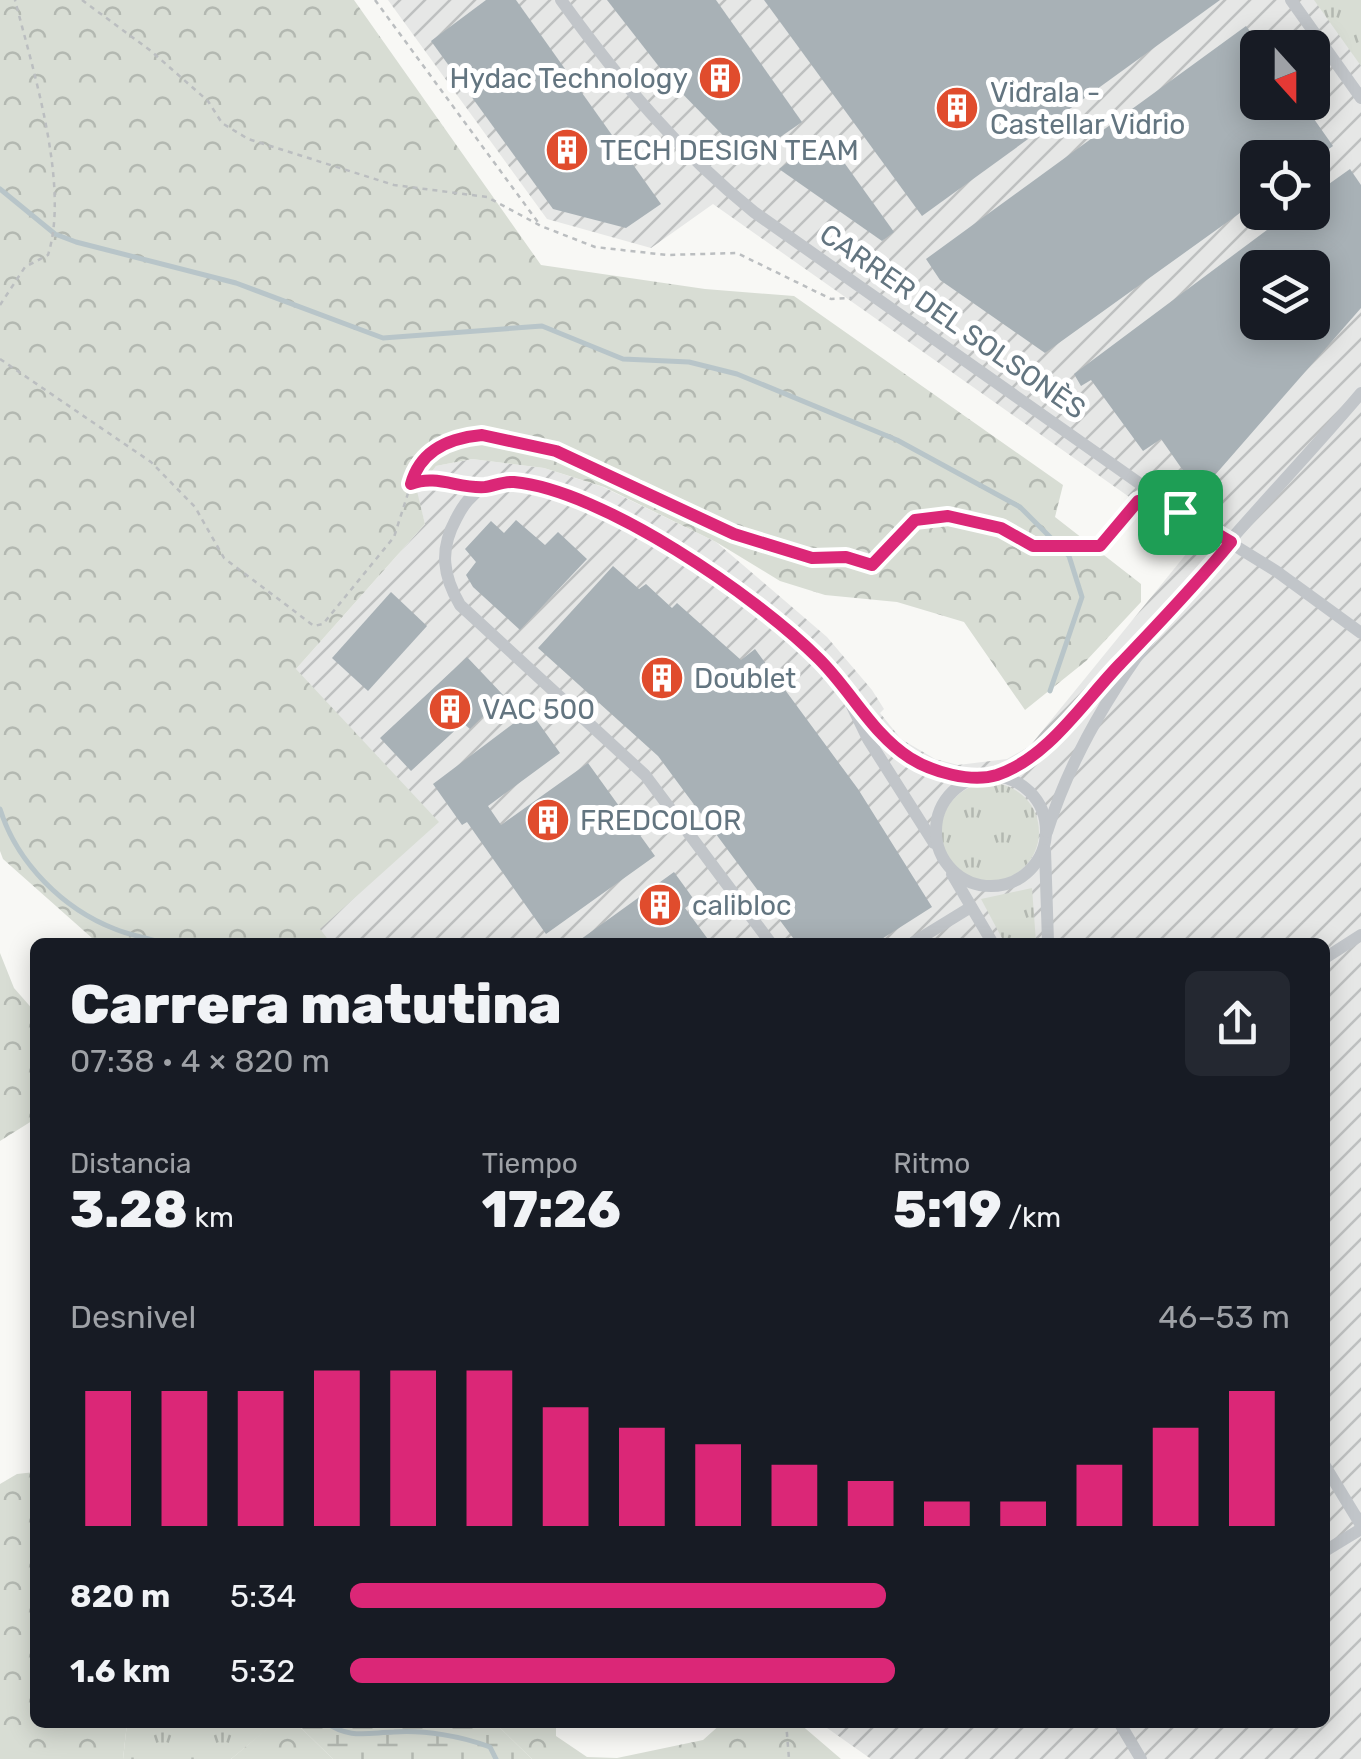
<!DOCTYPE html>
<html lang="es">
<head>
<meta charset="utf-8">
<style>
	:root { --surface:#171b24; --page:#242831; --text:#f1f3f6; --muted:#9ea1a6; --accent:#db2777 }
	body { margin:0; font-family:Rubik,sans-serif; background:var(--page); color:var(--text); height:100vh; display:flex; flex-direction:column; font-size:38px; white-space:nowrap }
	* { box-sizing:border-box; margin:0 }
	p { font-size:32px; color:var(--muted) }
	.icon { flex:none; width:55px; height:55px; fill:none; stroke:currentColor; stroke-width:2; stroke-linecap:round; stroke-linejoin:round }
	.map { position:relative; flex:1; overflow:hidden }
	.sheet { position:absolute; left:30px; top:938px; width:1300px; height:790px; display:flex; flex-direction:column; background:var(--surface); border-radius:15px; box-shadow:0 5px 25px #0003 }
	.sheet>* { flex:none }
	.needle { width:65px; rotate:159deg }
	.controls { position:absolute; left:1240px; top:30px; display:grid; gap:20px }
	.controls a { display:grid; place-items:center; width:90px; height:90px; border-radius:15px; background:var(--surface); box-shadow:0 5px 25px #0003; font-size:50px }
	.pin { position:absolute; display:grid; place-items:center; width:85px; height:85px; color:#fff; margin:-42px; border-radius:20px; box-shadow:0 5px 15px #0006 }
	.round { display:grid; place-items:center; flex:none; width:105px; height:105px; border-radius:15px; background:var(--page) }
	.overview { display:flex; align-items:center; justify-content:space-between; height:170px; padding:0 40px }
	h1 { font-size:55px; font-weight:800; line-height:75px }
	.figures { display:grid; grid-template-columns:repeat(3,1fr); gap:15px; height:170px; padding:10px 40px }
	.figures div { display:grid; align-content:center }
	.figures b { font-size:50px; font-weight:800 }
	.figures small { font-size:28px; font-weight:400 }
	.figures p { font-size:28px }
	.chart { height:280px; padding:20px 40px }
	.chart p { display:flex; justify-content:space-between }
	.chart svg { width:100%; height:180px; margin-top:10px; stroke:var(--accent); stroke-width:6 }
	ul { padding:0 40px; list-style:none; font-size:32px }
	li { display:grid; grid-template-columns:160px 120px 1fr; align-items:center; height:75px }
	li i { height:25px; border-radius:12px; background:var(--accent) }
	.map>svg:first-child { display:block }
	.industrial { fill:url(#industrial-furrows); fill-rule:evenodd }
	.grass { fill:url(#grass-tufts) }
	.forest { fill:url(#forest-crowns) }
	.wetland { fill:url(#wetland-marsh) }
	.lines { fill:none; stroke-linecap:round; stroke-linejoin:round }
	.stream { stroke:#b8c5c9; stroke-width:5 }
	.building { fill:#a8b1b6; fill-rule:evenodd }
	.path { stroke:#bbbec0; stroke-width:2.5; stroke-dasharray:5 5; stroke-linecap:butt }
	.minor { stroke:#c1c5c9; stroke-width:12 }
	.route-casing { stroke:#fff; stroke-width:20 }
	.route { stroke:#db2777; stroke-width:12 }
	.labels { text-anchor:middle; stroke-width:10; stroke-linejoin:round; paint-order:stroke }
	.poi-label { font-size:28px; fill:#637580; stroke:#fff; text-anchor:start }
	.street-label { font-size:28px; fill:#637580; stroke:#fff }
</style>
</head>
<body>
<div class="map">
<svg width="1361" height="1759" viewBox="0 0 1361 1759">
	<defs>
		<pattern id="industrial-furrows" width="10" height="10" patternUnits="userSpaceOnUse" patternTransform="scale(2.5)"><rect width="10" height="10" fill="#e6e7e6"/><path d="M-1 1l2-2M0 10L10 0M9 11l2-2" fill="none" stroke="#bec0c0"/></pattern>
		<pattern id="grass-tufts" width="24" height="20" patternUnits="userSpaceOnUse" patternTransform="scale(2.5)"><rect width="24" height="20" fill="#d8ddd4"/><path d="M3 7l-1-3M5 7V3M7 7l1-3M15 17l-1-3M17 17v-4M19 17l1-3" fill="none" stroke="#b3b8b1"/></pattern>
		<pattern id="forest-crowns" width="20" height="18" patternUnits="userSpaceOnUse" patternTransform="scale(2.5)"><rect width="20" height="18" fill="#d8ddd4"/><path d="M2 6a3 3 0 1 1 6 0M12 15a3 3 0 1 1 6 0" fill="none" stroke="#b3b8b1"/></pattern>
		<pattern id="wetland-marsh" width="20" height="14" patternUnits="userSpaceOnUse" patternTransform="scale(2.5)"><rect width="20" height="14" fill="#d8ddd4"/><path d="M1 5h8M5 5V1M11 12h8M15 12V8" fill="none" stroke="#b3b8b1"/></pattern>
	</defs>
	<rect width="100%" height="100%" fill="#f8f8f5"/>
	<!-- industrial -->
	<path class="industrial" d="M388,0H1361V1759H871L820,1723L1325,1722V942H330L319,930L296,669L425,524L416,491L436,466L472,459L544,468L603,487L716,542L827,637L872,690L884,709L880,713L901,739L935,759L958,765L1007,759L1030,746L1187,553L1186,538L1179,532L713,204L651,248L547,219ZM1258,48H1312V102H1258ZM1258,158H1312V212H1258ZM1258,268H1312V322H1258Z"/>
	<!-- grass -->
	<g class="grass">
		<path d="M1314,0H1361V66Z"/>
		<circle cx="990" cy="832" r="49"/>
		<path d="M1032,888L1036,942H1004L981,899Z"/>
		<path d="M127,1723H275L231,1759H123Z"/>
	</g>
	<!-- forest -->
	<g class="forest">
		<path d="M0,0H354L541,265L705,289L794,296L1063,485L1055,517L1141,584V602L1086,661L1025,710L964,622L897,602L825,595L780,581L716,542L604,487L544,468L472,459L436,466L417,491L425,524L296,669L439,822L320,929L330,942H105L92,938L3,859L0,851Z"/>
		<path d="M0,953L14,988L35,1012V1119L0,1141Z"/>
		<path d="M35,1472V1722L127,1723L123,1759H0V1484L17,1474Z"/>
		<path d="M275,1722L296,1723L333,1759H231Z"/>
		<path d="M495,1723H556V1736L587,1757L617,1758L703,1740L722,1723H799L841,1759H532Z"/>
	</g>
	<!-- wetland -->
	<path class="wetland" d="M296,1723L451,1727L495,1723L532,1759H333Z"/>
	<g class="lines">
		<!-- stream -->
		<g class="stream">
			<path d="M0,189L55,234L76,242L236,283L383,338L542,326L623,359L689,362L737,374L897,440L1020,507L1069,556L1082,597L1050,691"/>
			<path d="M0,809C17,863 63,909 115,929C129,935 145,937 159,942"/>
			<path d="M325,1722C349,1739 366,1733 394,1732C425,1730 461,1736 490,1747L496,1759"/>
		</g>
	</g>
	<!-- building -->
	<g class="building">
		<path d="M486,0H516L661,204L626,228L553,209L431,41Z"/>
		<path d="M607,0H716L802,122L747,160L671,82Z"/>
		<path d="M764,0H1220L922,216Z"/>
		<path d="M1246,26L1258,42V102H1302L1333,146L1316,158H1258V200L1045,353L940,280L926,259Z"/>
		<path d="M825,136L894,232L882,241L779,169Z"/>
		<path d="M1350,169L1361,185V308L1215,475L1196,489L1161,439L1143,451L1091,380L1081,386L1074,374L1291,212H1312V196ZM1258,268H1312V322H1258Z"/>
		<path d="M516,520L545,545L558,532L587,559L520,630L473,587L466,575L476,562L465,549L491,521L504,533Z"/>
		<path d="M613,566L639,589L646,584L672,608L677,603L741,660L755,649L858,789L932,907L877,942H796L658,756L538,648Z"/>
		<path d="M391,592L427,626L368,691L332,658Z"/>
		<path d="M467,657L504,696L470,729L463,723L411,771L380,738Z"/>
		<path d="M530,711L560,753L488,806L501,825L588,763L655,856L546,934L467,822L462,825L433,784Z"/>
		<path d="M674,872L695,901L685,908L710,942H577Z"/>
	</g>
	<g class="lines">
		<!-- path -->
		<g class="path">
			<path d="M82,0L151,51L208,101L222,123L248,139L394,185L487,197L541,226L595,247L667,255L737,253L831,299L852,298"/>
			<path d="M375,0L540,225"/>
			<path d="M0,305L25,267L48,255C70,186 33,70 15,0"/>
			<path d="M0,359L151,462L195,507L224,558L314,626L323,624L394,537L411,484L424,479L462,484"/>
			<path d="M411,484C445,360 671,513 737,535C760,543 787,553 811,557C832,561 850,558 872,565L915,520L948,516L980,523L1001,528L1033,545L1100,546L1137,502"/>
			<path d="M786,1722L789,1759"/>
		</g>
		<!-- minor -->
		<g class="minor">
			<path d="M561,0C619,80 677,150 754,212L1180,512L1276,571L1361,633"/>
			<path d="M1291,0L1361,98"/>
			<path d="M852,706L868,739L934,843"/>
			<path d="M997,775L1045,745L1137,649"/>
			<circle cx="991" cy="831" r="55"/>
			<path d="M1047,832C1101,658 1247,528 1361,393"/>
			<path d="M1045,850L1048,942"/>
			<path d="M952,874L992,942"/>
			<path d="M770,942L645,775L460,605C443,576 439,550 456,519C462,507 472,492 486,486C557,454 763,607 815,655C848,686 870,730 907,756C929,771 953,774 979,776"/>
			<path d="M914,942L971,907"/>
			<path d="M1325,958L1361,935"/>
			<path d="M1325,1466L1361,1525"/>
			<path d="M1325,1551L1361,1529"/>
			<path d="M1119,1722L1141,1759"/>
		</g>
	</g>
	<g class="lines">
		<!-- route casing -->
		<g class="route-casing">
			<path id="route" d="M482,435L556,451L734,534L812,558L846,557L872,565L915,520L948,516L1001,528L1033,546H1100L1138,501L1171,523L1180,512L1231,542C1196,585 1158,624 1120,664C1084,701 1048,758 997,775C971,783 932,772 910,758C872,734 850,689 818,658C756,596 602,490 514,482C504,481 494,486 485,487C459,489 436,474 411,484C420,451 449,438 482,435Z"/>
		</g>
		<!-- route -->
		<use href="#route" class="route"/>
	</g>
	<!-- icons -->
	<defs>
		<g id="building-disc" transform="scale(2.25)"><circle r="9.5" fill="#e04c2d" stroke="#fff"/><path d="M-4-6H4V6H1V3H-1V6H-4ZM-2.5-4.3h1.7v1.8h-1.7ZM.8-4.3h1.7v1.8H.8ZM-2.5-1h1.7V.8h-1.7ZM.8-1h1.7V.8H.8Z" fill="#fff"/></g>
	</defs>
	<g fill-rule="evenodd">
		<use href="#building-disc" x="720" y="78"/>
		<use href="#building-disc" x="957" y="108"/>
		<use href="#building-disc" x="567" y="150"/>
		<use href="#building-disc" x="662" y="678"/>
		<use href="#building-disc" x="450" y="709"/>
		<use href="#building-disc" x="548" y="820"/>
		<use href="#building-disc" x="660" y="905"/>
	</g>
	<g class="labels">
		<!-- poi labels -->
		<g class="poi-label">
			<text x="688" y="88" text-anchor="end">Hydac Technology</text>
			<text x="990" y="102">Vidrala -<tspan x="990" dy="32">Castellar Vidrio</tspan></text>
			<text x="600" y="160">TECH DESIGN TEAM</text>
			<text x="694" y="688">Doublet</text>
			<text x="482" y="719">VAC 500</text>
			<text x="580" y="830">FREDCOLOR</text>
			<text x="692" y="915">calibloc</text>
		</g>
		<!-- street labels -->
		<g class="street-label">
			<text transform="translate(953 321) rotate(35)" y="10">CARRER DEL SOLSONÈS</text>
		</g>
	</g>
</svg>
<div class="controls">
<a><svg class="needle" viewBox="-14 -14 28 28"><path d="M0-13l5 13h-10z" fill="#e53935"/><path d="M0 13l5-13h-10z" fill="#9ea1a6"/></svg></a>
<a><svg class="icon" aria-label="locate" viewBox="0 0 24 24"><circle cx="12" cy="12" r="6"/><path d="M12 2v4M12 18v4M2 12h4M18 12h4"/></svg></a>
<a><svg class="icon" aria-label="layers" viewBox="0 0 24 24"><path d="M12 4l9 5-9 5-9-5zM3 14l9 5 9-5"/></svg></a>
</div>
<div class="pin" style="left:1180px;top:512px;background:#1e9e55"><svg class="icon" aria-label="arrive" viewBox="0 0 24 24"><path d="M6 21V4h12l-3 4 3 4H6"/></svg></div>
<section class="sheet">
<div class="overview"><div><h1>Carrera matutina</h1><p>07:38 · 4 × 820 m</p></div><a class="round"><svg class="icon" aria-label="share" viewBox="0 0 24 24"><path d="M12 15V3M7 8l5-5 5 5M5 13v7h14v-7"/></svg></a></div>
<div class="figures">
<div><p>Distancia</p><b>3.28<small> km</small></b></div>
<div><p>Tiempo</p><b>17:26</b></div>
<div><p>Ritmo</p><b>5:19<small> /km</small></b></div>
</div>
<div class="chart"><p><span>Desnivel</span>46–53 m</p>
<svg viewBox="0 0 160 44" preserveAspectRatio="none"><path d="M5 44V11M15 44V11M25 44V11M35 44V6M45 44V6M55 44V6M65 44V15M75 44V20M85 44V24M95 44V29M105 44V33M115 44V38M125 44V38M135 44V29M145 44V20M155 44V11"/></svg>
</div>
<ul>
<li><b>820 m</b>5:34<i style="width:57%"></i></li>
<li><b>1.6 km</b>5:32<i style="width:58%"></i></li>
</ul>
</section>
</div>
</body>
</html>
